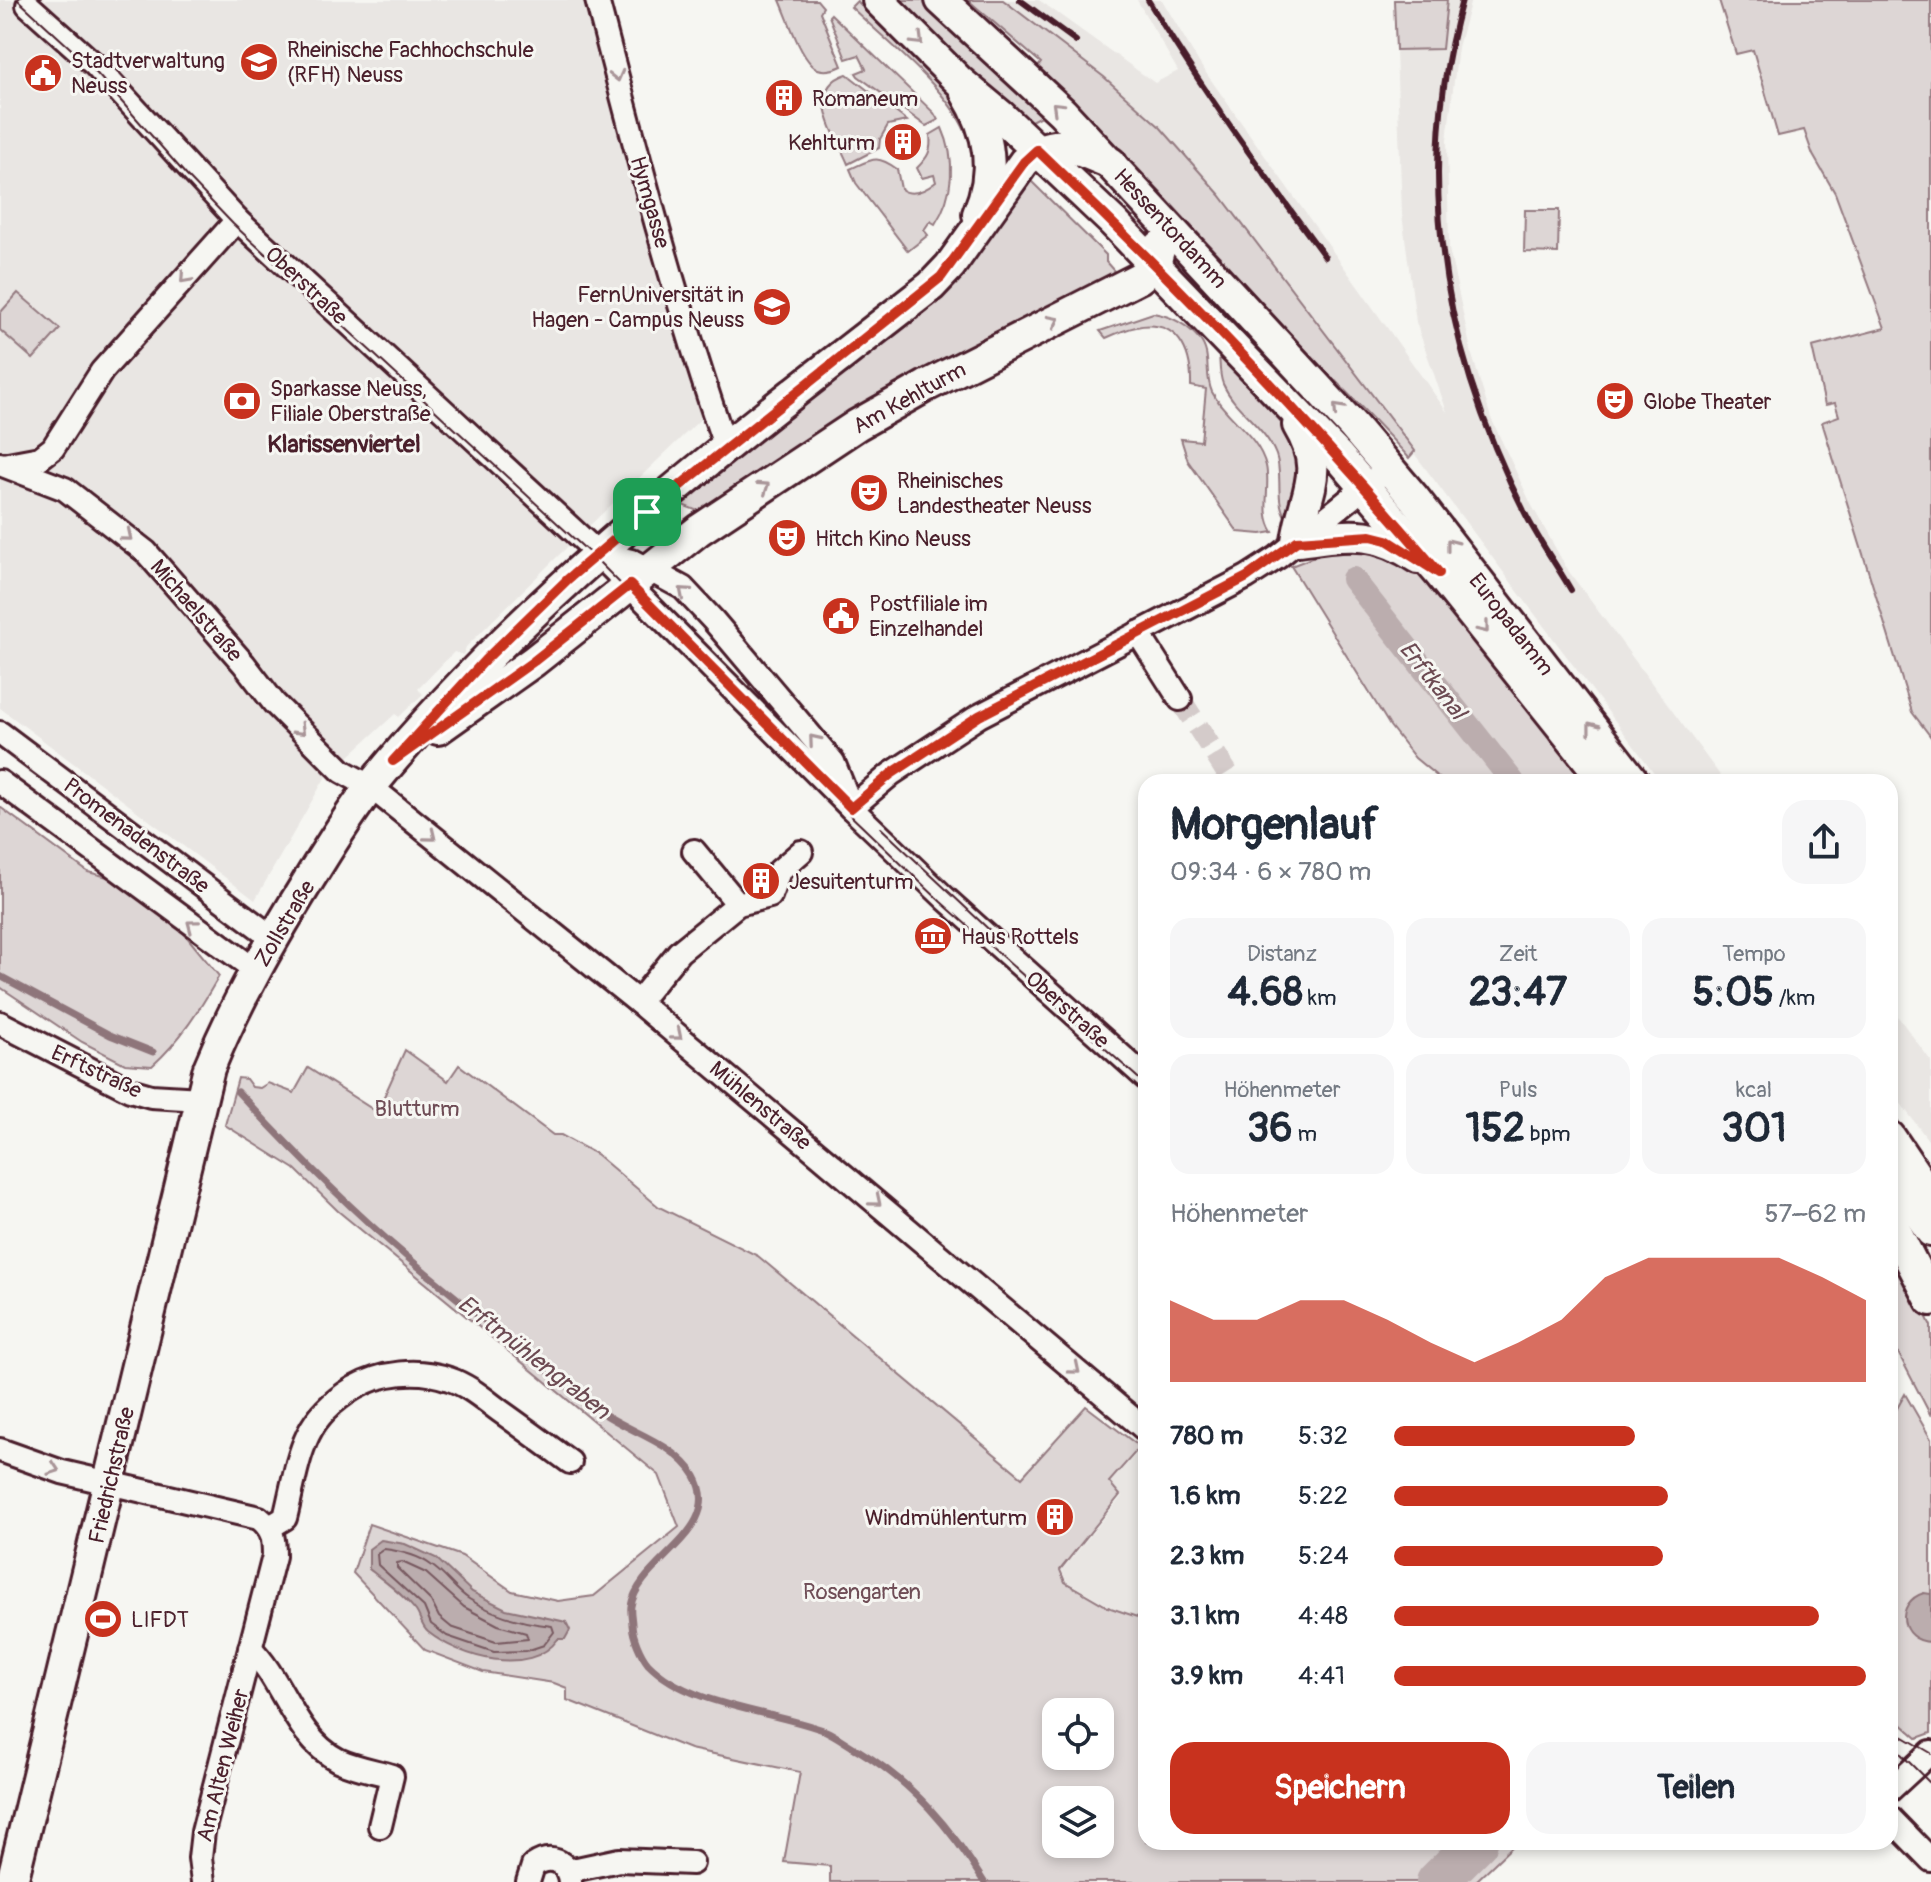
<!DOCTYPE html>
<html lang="de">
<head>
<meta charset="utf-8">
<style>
	:root { --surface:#fff; --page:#f6f6f7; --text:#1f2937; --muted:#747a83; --accent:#c8321e }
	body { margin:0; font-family:Pangolin,sans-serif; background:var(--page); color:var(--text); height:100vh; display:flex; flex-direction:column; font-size:30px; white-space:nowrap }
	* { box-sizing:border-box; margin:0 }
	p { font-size:26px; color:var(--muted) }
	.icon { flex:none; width:44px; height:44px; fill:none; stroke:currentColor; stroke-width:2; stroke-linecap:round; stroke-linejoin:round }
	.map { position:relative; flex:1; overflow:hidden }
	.panel { position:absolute; left:1138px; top:774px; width:760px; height:1076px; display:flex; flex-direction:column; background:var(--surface); border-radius:24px; box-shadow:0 4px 12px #0003 }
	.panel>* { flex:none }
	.tools { position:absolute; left:1042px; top:1698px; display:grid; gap:16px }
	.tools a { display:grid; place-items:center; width:72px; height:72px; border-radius:16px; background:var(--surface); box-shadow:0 4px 12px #0003; font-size:40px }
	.pin { position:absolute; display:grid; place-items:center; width:68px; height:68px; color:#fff; margin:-34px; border-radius:16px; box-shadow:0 4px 12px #0006 }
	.round { display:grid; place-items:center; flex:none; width:84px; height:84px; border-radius:24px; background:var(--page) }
	.head { display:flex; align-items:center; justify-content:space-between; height:136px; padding:0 32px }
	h1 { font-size:44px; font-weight:700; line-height:60px }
	.figures { display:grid; grid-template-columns:repeat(3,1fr); gap:12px; height:136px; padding:8px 32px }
	.figures div { display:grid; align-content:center; border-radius:20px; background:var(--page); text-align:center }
	.figures b { font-size:40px; font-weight:700 }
	.figures small { font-size:22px; font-weight:400 }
	.figures p { font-size:22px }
	.chart { height:224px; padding:16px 32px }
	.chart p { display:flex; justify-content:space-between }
	.chart svg { width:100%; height:144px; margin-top:8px; fill:var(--accent); opacity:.7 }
	.cta { display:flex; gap:16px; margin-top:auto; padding:16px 32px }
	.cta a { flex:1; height:92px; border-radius:24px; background:var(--accent); color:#fff; font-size:32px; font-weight:700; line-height:92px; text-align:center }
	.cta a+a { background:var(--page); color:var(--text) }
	ul { padding:0 32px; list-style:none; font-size:26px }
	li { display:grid; grid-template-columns:128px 96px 1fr; align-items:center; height:60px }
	li i { height:20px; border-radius:10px; background:var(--accent) }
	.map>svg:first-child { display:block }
	.built { fill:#e9e6e3 }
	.green { fill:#ddd6d5; stroke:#947a80; stroke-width:2; fill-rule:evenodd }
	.water { fill:#bbadae; stroke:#8e747a; stroke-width:2 }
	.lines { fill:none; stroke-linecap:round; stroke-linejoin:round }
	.shore { stroke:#77585f; stroke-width:2 }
	.stream { stroke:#8e747a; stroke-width:7 }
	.canal { stroke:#bbadae; stroke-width:24 }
	.river { stroke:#bbadae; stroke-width:42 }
	.street-tunnel { stroke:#d4cbca; stroke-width:22; stroke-dasharray:22 11; stroke-linecap:butt }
	.street-casing { stroke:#4a1f2b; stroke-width:28 }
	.secondary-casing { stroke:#4a1f2b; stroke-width:36 }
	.street { stroke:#f6f6f2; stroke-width:22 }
	.secondary { stroke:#f6f6f2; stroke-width:30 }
	.tram { stroke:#4a1f2b; stroke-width:2 }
	.rail { stroke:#4a1f2b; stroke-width:6 }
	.oneway { stroke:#a99598 }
	.route-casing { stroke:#fff; stroke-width:16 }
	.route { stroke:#c8321e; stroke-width:10 }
	.labels { text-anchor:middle; stroke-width:6; stroke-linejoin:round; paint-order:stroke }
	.poi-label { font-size:22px; fill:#4a1f2b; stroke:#f6f6f2; text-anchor:start }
	.street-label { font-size:22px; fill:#4a1f2b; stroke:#f6f6f2 }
	.park-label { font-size:22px; fill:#6f4d56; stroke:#f6f6f2 }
	.neighbourhood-label { font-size:24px; font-weight:bold; fill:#4a1f2b; stroke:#f6f6f2 }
	.water-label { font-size:24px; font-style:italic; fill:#6c4a52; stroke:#f6f6f2 }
</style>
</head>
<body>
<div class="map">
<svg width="1931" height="1882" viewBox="0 0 1931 1882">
	<rect width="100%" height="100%" fill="#f6f6f2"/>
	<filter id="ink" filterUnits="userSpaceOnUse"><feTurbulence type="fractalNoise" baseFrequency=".0125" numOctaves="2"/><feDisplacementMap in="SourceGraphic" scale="16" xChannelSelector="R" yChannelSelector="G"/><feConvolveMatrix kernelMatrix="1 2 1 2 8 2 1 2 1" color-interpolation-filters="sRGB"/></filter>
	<g filter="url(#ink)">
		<!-- built -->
		<g class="built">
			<path d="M0,0H597L709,411L560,554L466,647L463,655L454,652L418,689L423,694L399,717L395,714L325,778L255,900L0,708Z"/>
			<path d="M1003,0H1039L1155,83L1178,71L1137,0H1162L1201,66L1447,412L1416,322L1402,214L1396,50L1441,49L1447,0H1471L1458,47L1447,140L1449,249L1472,355L1491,418L1531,504L1567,569L1725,782H1661L1220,195L1160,127L1105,77Z"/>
			<path d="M1890,1006L1931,1061V1144L1890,1089Z"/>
			<path d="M1142,1448L1146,1451V1619L1109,1606L1066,1581L1062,1570L1122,1496L1110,1482Z"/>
		</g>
		<!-- green -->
		<g class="green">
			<path d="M780,0H817L823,7L820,12L842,66C833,70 820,73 812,65C798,51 788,18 780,0Z"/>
			<path d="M897,0H924L1049,112L1023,125Z"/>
			<path d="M968,0H1003L1104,77L1160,127L1220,195L1415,451L1409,458C1374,418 1335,382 1299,343C1213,250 1129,155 1038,67L1041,63Z"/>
			<path d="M1394,0H1447L1442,49L1396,50Z"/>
			<path d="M1719,0H1931V737L1912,712L1822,422L1839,416L1835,403L1825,405L1812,347L1885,328L1835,193L1813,155L1804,130L1778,136L1753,50L1736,54Z"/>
			<path d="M857,1L948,88L974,134L965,131C944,85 888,43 851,7Z"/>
			<path d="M831,14L934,113L938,120L926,126L858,76L856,73L866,69L859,55L846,59L829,16Z"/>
			<path d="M847,74L907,121L888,125L880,139L879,148L848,164C836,135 803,88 847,74Z"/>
			<path d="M942,128C956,159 954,195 935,224L930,221L924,230L928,235L908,251L856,183L850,169C873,159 876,154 897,169L901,189C912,197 926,190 936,182L934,175L922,178L917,168C928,157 932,151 930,135Z"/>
			<path d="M1028,178L1106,255V262L1114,271L1099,285L703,513L677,503L824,390L880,337Z"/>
			<path d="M1525,210H1559L1558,253L1524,252Z"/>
			<path d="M18,293L60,329L33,359L0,330V313Z"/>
			<path d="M1153,313C1171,316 1188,325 1200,340C1212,355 1204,375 1212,392C1227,420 1258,434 1266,466C1271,488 1260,512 1273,532L1261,534L1238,532L1188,461L1181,439L1201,441L1206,389L1191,386C1192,352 1178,318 1136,327C1126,329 1115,334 1106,338L1100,331Z"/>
			<path d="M1224,348L1242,379L1283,424L1300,457L1292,512L1285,516C1275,499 1283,474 1276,455C1265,426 1235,411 1223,384C1219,375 1220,363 1219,353Z"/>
			<path d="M1351,548L1398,557L1425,578L1591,782H1522L1438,679L1359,575L1348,582L1427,689L1503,782H1444L1415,758L1390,726L1291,566L1327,552Z"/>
			<path d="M0,807L88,872L112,878L178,926L219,976C200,1009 181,1040 152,1066L125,1064L82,1042L0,987Z"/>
			<path d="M405,1050L448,1081L459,1065L553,1135H561L596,1154L659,1207L758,1256L1022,1477L1086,1406L1140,1447L1109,1482L1120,1495L1060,1570L1065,1582L1108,1607L1146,1620V1842H1517L1475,1882H830V1866L784,1862L800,1772L690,1749L567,1700V1688L554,1683L483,1672L425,1650L353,1573L369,1524L462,1556L512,1591L558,1601L594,1596L679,1527L659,1475L338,1211L295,1169L225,1125L238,1078L246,1079L252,1087L260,1088L268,1083L294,1093L308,1068L377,1112ZM1056,1712H1100V1756H1056ZM1056,1800H1100V1844H1056Z"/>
			<path d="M1890,1240L1931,1326V1416L1890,1337Z"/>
			<path d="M1905,1394L1931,1439V1733L1917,1738L1890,1714V1421Z"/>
		</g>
		<!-- water -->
		<g class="water">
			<path d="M381,1540L405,1544L436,1558L472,1592L506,1609L566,1622L570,1630L565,1639H558C530,1678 459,1657 428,1632C421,1626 421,1618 416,1611C403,1594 385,1582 369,1569V1549Z"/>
			<path d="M1924,1593L1931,1594V1642C1899,1642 1894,1602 1924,1593Z"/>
		</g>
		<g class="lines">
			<!-- shore -->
			<g class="shore">
				<path d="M384,1549C400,1551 418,1555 431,1565C445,1574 455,1590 469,1599C494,1615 522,1623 552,1626L554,1632L544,1645L526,1651L494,1652L447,1636L431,1624L424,1607L378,1565L377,1554Z"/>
				<path d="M402,1562L426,1573L464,1607L498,1625L526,1633L528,1639L496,1642L451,1627L439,1617L431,1601L397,1568V1563Z"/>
			</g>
			<!-- stream -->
			<g class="stream">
				<path d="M0,976L110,1035L153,1052"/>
				<path d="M238,1092C291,1149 346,1205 406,1256C467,1308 531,1357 594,1407C624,1431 674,1441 695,1476C726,1530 638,1561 631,1606C630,1612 632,1619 632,1625C633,1637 640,1654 648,1664C690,1707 771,1710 826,1731C837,1736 847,1744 858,1750C913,1783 951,1828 984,1882"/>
			</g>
			<!-- canal -->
			<path class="canal" d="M1353,579L1513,782"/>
			<!-- river -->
			<path class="river" d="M1437,1882L1477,1842"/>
			<!-- street-tunnel -->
			<path class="street-tunnel" d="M1180,699L1233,782"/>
			<!-- street casing -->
			<g class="street-casing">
				<g id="street">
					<path d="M597,0C636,150 675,302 726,448"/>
					<path d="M28,5L95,65L237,220L588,544L851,808L945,898L1146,1078"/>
					<path d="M0,464L65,489L146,552L244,664L274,703L342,771L371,787L638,1002L1146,1430"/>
					<path d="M8,464L40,458L53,448L102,371L237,220"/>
					<path d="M599,553L635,562L683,588L713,620L833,762L848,799"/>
					<path d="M1138,633L1180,699"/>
					<path d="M0,733L273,938"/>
					<path d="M0,782L255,970"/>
					<path d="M851,808L891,774L979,716L1247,577L1278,557L1376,478"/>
					<path d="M694,851L738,904"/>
					<path d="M638,1002L679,952L738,904L770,896L779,871L801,852"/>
					<path d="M0,1023L130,1090L151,1096L201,1099"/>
					<path d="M0,1450L62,1472L259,1518C273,1529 274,1538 274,1556L203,1832L200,1858L203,1882"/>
					<path d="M270,1527L285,1518C292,1491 296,1460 308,1435C318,1414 334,1400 354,1388C382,1372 418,1368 449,1379C468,1385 485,1400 500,1411C524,1428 547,1445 570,1462"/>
					<path d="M250,1648C284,1681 294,1737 338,1760C355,1768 375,1771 392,1776L380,1826"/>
					<path d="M1890,1790L1931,1752"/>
					<path d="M1890,1818L1931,1860"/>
					<path d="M568,1871L619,1860L692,1863"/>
					<path d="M528,1882L533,1866C550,1854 568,1860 570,1882"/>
				</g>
			</g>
			<!-- secondary casing -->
			<g class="secondary-casing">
				<g id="secondary">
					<path d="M878,0L959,81L1000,115L1113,222L1339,457L1439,573L1606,782"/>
					<path d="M941,0L1062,112L1353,426L1414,498L1634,782"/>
					<path d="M966,93C990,132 997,171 978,214"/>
					<path d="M1298,425C1327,473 1304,492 1297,541C1348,535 1373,528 1418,558"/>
					<path d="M438,729L534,661L699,530L857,425L926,386L1139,278L1155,265L1160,246"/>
					<path d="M1890,1137L1931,1198"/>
					<path d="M1898,1182L1931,1231"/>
					<path d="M1890,1220L1931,1300"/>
					<path d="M12,1882L209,1068C236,1002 271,941 308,881C328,849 348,815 372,785C531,590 734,440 931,286L950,266L1024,162C1056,132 1075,150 1111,163"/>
				</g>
			</g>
			<!-- street -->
			<use href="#street" class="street"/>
			<!-- secondary -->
			<use href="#secondary" class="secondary"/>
			<!-- tram -->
			<g class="tram">
				<path d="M18,0L92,68L187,176L233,224L594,557L847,812L941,902L1146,1085"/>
				<path d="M881,828L1000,940"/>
				<path d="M1890,1725L1902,1736L1931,1753"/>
				<path d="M1890,1743L1931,1784"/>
			</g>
			<!-- rail -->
			<g class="rail">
				<path d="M1020,0L1076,41"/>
				<path d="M1148,0C1202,90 1263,173 1325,257"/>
				<path d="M1462,0C1412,179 1444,354 1527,517C1540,542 1557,566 1571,590"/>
			</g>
		</g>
		<!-- one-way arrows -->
		<defs><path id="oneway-chevron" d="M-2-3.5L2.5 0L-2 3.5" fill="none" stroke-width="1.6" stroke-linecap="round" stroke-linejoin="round" transform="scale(2)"/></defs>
		<g class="oneway">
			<use href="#oneway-chevron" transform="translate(918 40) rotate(45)"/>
			<use href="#oneway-chevron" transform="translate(617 76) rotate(76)"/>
			<use href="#oneway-chevron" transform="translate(1057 107) rotate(-136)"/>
			<use href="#oneway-chevron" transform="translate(185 278) rotate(132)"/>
			<use href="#oneway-chevron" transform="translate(1054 321) rotate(-26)"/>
			<use href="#oneway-chevron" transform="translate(1338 409) rotate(-133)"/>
			<use href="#oneway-chevron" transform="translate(764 487) rotate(-34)"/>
			<use href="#oneway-chevron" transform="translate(127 536) rotate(40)"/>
			<use href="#oneway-chevron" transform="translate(1451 544) rotate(-128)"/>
			<use href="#oneway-chevron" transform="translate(684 592) rotate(-139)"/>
			<use href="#oneway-chevron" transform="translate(1484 628) rotate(51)"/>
			<use href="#oneway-chevron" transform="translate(1592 727) rotate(-128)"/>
			<use href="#oneway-chevron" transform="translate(300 730) rotate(45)"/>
			<use href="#oneway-chevron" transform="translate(814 740) rotate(-130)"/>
			<use href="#oneway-chevron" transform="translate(431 836) rotate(39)"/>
			<use href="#oneway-chevron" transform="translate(192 925) rotate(-143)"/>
			<use href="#oneway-chevron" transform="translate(677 1035) rotate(40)"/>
			<use href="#oneway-chevron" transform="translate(876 1201) rotate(40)"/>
			<use href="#oneway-chevron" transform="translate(1075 1369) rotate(40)"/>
			<use href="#oneway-chevron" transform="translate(54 1469) rotate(19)"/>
		</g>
	</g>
	<g class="lines" filter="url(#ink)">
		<!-- route casing -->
		<g class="route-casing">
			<path id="route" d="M1037,150C1178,284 1313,425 1439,573L1387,540L1371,536L1297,541L1247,577L979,716L891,774L851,808L630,585L534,661L393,761L485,660L568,579L647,512L941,277L1024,162Z"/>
		</g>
		<!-- route -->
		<use href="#route" class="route"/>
	</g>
	<!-- icons -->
	<defs>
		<g id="university-disc" transform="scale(2)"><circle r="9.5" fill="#c8321e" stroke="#f6f6f2"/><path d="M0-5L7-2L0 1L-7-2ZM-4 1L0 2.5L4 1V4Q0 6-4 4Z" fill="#fff"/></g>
		<g id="civic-disc" transform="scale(2)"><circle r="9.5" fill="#c8321e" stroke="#f6f6f2"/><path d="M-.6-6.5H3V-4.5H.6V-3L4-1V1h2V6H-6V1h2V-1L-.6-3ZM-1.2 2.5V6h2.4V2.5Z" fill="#fff"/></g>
		<g id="building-disc" transform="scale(2)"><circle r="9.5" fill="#c8321e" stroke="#f6f6f2"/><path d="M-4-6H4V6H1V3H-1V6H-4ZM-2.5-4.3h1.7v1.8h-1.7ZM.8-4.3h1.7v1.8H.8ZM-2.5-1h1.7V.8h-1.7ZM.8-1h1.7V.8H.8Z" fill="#fff"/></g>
		<g id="bank-disc" transform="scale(2)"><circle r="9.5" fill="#c8321e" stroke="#f6f6f2"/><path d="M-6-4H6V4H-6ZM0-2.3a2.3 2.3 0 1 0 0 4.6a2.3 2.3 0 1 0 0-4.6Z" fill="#fff"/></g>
		<g id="theatre-disc" transform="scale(2)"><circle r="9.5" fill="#c8321e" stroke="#f6f6f2"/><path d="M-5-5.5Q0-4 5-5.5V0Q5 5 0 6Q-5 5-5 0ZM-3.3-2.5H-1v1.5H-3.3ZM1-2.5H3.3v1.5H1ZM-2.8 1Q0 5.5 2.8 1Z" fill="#fff"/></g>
		<g id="museum-disc" transform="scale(2)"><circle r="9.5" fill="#c8321e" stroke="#f6f6f2"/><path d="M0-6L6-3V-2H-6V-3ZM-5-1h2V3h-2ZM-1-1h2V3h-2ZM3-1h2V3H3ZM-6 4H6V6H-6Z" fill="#fff"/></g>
		<g id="stadium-disc" transform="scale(2)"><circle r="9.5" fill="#c8321e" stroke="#f6f6f2"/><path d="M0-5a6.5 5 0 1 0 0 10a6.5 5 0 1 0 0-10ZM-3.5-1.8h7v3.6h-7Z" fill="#fff"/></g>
	</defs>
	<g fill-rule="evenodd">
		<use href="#university-disc" x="259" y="62"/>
		<use href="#civic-disc" x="43" y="73"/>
		<use href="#building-disc" x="784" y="98"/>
		<use href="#building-disc" x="903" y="142"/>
		<use href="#university-disc" x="772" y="307"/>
		<use href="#bank-disc" x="242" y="401"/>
		<use href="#theatre-disc" x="1615" y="401"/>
		<use href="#theatre-disc" x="869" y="493"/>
		<use href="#theatre-disc" x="787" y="538"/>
		<use href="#civic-disc" x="841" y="616"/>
		<use href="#building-disc" x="761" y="881"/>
		<use href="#museum-disc" x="933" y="936"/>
		<use href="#building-disc" x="1055" y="1517"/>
		<use href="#stadium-disc" x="103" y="1619"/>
	</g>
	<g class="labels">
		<!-- poi labels -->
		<g class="poi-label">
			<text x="287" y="57">Rheinische Fachhochschule<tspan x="287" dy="25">(RFH) Neuss</tspan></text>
			<text x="71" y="68">Stadtverwaltung<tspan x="71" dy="25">Neuss</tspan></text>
			<text x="812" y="106">Romaneum</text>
			<text x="875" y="150" text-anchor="end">Kehlturm</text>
			<text x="744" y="302" text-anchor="end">FernUniversität in<tspan x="744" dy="25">Hagen - Campus Neuss</tspan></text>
			<text x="270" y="396">Sparkasse Neuss,<tspan x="270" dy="25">Filiale Oberstraße</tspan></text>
			<text x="1643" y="409">Globe Theater</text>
			<text x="897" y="488">Rheinisches<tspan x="897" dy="25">Landestheater Neuss</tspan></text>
			<text x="815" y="546">Hitch Kino Neuss</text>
			<text x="869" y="611">Postfiliale im<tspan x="869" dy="25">Einzelhandel</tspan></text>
			<text x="789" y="889">Jesuitenturm</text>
			<text x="961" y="944">Haus Rottels</text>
			<text x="1027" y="1525" text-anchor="end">Windmühlenturm</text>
			<text x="131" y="1627">LIFDT</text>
		</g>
		<!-- street labels -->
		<g class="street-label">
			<text transform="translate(651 202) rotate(74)" y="8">Hymgasse</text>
			<text transform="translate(1171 228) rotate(47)" y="8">Hessentordamm</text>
			<text transform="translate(307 285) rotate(43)" y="8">Oberstraße</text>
			<text transform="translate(909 397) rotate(-29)" y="8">Am Kehlturm</text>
			<text transform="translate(197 610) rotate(49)" y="8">Michaelstraße</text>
			<text transform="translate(1512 624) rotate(52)" y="8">Europadamm</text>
			<text transform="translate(137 835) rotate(37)" y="8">Promenadenstraße</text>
			<text transform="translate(284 923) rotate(-59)" y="8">Zollstraße</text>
			<text transform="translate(1068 1009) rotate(42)" y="8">Oberstraße</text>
			<text transform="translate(97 1071) rotate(25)" y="8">Erftstraße</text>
			<text transform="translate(761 1105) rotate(40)" y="8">Mühlenstraße</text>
			<text transform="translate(111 1475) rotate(-77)" y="8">Friedrichstraße</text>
			<text transform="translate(222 1765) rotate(-76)" y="8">Am Alten Weiher</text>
		</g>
		<!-- park labels -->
		<g class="park-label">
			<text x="417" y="1116">Blutturm</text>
			<text x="862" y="1599">Rosengarten</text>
		</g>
		<!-- neighbourhood labels -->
		<g class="neighbourhood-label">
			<text x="344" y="452">Klarissenviertel</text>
		</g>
		<!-- water labels -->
		<g class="water-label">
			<text transform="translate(1433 680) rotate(52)" y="8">Erftkanal</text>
			<text transform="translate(534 1357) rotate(38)" y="8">Erftmühlengraben</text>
		</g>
	</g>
</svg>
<div class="tools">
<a><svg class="icon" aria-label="locate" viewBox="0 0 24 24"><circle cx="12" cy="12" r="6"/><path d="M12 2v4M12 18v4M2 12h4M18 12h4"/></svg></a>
<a><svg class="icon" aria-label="layers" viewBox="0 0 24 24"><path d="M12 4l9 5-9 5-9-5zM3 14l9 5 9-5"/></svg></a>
</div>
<div class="pin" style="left:647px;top:512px;background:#1e9e55"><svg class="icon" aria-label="arrive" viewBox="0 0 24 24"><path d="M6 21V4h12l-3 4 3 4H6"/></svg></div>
<section class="panel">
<div class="head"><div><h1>Morgenlauf</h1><p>09:34 · 6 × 780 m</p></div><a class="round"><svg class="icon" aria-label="share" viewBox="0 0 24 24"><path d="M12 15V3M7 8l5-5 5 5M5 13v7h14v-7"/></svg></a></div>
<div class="figures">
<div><p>Distanz</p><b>4.68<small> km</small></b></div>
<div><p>Zeit</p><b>23:47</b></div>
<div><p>Tempo</p><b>5:05<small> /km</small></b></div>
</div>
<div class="figures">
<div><p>Höhenmeter</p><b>36<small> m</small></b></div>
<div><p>Puls</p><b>152<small> bpm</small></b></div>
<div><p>kcal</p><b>301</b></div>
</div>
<div class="chart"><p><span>Höhenmeter</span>57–62 m</p>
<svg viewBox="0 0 160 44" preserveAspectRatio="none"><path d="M0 44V19L10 25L20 25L30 19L40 19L50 25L60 32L70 38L80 32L90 25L100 12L110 6L120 6L130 6L140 6L150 12L160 19V44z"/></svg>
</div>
<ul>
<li><b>780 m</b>5:32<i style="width:51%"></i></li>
<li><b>1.6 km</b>5:22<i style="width:58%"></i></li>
<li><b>2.3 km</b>5:24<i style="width:57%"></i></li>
<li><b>3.1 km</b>4:48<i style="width:90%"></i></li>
<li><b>3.9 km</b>4:41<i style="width:100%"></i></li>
</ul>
<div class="cta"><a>Speichern</a><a>Teilen</a></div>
</section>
</div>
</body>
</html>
